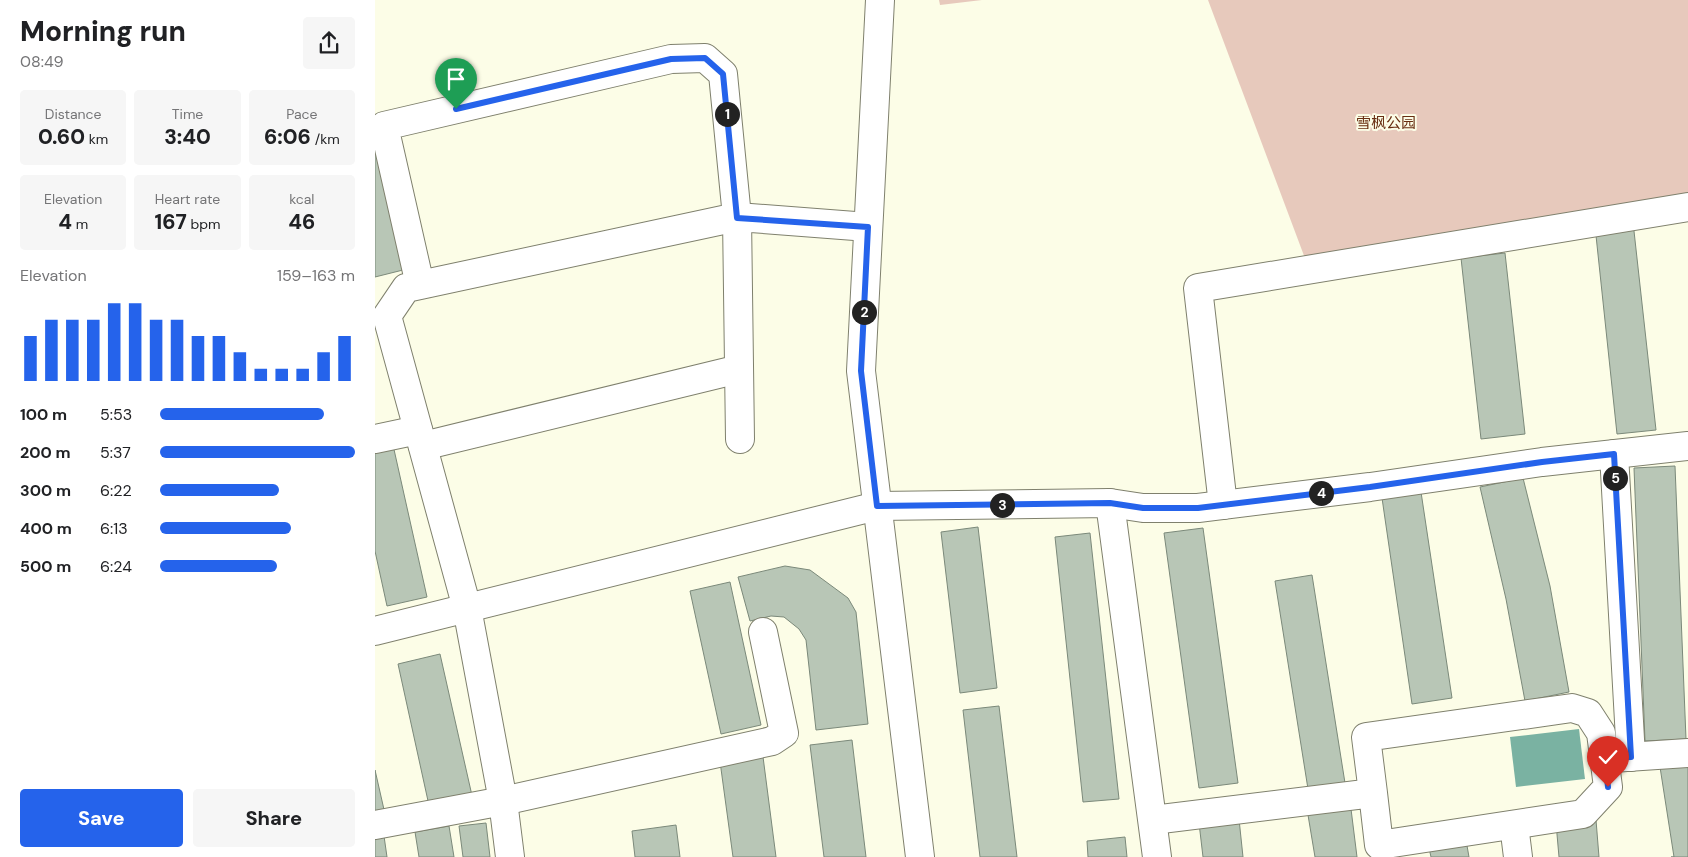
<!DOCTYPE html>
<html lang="en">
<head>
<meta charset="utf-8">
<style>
	:root { --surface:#fff; --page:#f6f6f6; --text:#202124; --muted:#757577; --accent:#2563eb }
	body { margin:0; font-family:"DM Sans","Noto Sans SC",sans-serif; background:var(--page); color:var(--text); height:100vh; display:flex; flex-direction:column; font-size:19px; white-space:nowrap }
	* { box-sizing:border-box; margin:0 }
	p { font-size:16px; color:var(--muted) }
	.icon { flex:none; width:28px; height:28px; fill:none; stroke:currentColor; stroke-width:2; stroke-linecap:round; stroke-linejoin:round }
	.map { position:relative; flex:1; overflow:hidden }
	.details { display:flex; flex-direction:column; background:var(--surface); width:375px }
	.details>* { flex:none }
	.pin { position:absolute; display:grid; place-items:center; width:42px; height:42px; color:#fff; margin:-51px -21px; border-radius:50% 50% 50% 0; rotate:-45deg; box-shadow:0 0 5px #0007 }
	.pin .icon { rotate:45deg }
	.km { position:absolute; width:25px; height:25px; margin:-12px; border-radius:50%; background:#222; color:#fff; font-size:14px; line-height:25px; text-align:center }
	.round { display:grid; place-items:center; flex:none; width:52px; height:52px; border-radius:5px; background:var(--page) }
	.headline { display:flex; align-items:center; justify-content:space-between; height:85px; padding:0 20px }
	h1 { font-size:28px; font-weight:800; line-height:38px }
	.figures { display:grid; grid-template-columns:repeat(3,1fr); gap:8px; height:85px; padding:5px 20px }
	.figures div { display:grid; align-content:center; border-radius:5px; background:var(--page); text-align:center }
	.figures b { font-size:21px; font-weight:800 }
	.figures small { font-size:14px; font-weight:400 }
	.figures p { font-size:14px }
	.chart { height:140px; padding:10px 20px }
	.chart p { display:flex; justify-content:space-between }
	.chart svg { width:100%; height:90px; margin-top:5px; stroke:var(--accent); stroke-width:6 }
	.primary-button { display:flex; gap:10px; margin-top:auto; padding:10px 20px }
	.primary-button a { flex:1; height:58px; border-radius:5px; background:var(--accent); color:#fff; font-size:20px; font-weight:800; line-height:58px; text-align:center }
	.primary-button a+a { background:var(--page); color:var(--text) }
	ul { padding:0 20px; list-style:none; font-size:16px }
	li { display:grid; grid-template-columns:80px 60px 1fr; align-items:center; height:38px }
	li i { height:12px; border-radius:6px; background:var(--accent) }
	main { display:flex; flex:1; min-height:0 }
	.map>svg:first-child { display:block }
	.green { fill:#e7c9bc }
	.water { fill:#7ab2a2 }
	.building { fill:#b8c6b6; stroke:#7b897a }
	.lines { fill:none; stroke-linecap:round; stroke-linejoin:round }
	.minor-casing { stroke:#7f806d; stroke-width:30 }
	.minor { stroke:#fff; stroke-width:28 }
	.route-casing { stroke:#fff; stroke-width:10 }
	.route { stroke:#2563eb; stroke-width:6 }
	.labels { text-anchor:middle; stroke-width:4; stroke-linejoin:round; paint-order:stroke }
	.park-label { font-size:15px; fill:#682e11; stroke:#fcfde7 }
</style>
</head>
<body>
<main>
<section class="details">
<div class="headline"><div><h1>Morning run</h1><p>08:49</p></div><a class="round"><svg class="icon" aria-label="share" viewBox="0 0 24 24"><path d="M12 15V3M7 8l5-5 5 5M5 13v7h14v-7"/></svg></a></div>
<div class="figures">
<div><p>Distance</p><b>0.60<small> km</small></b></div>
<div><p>Time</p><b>3:40</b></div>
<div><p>Pace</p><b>6:06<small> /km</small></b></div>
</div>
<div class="figures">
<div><p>Elevation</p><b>4<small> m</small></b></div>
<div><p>Heart rate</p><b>167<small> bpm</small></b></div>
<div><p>kcal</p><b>46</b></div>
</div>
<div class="chart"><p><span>Elevation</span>159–163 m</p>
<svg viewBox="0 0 160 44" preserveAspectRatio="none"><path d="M5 44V22M15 44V14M25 44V14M35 44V14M45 44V6M55 44V6M65 44V14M75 44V14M85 44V22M95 44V22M105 44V30M115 44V38M125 44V38M135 44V38M145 44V30M155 44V22"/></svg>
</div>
<ul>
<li><b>100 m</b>5:53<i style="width:84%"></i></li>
<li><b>200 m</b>5:37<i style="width:100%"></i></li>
<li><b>300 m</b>6:22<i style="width:61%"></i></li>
<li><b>400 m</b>6:13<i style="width:67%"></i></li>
<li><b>500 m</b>6:24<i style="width:60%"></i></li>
</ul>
<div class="primary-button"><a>Save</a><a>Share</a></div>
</section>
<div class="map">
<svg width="1313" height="857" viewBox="0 0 1313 857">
	<rect width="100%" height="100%" fill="#fcfde7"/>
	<!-- green -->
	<g class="green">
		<path d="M564,0H607L565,5Z"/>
		<path d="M833,0H1313V196L931,261Z"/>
	</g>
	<!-- water -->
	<path class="water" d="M1204,729L1210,779L1141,787L1135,737Z"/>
	<!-- building -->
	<g class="building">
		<path d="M0,142L32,269L0,277Z"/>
		<path d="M1258,222L1281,430L1242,434L1220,226Z"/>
		<path d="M1130,253L1150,434L1106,439L1086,258Z"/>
		<path d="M18,445L52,597L12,606L0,551V449Z"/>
		<path d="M1300,466L1311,739L1270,741L1259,468Z"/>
		<path d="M1148,478L1175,586L1194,692L1150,701L1131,599L1105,487Z"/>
		<path d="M1046,492L1077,698L1037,704L1007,498Z"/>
		<path d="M603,527L622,688L585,693L566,532Z"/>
		<path d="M828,528L863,783L824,788L789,533Z"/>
		<path d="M715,533L744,799L708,802L680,537Z"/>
		<path d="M410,566L435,570L473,598L481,612L493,724L441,730L431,640L424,629L409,617L396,616L375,621L363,577Z"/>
		<path d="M937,575L970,783L933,789L900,581Z"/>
		<path d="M355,582L386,725L346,734L315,591Z"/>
		<path d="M65,654L98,800L55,810L23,664Z"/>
		<path d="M624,706L642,857H605L588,710Z"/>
		<path d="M477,740L491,857H449L435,745Z"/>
		<path d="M387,749L401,857H358L344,754Z"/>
		<path d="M1313,763V857H1296H1299L1285,767Z"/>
		<path d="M0,770L10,814L0,816Z"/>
		<path d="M976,809L982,857H940L933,815Z"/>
		<path d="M864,819L868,857H828L824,823Z"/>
		<path d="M1221,820L1224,857H1184L1181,823Z"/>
		<path d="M111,823L115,857H88L84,826Z"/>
		<path d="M301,825L305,857H260L257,831Z"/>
		<path d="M74,826L79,857H44L40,832Z"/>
		<path d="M9,836L12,857H0V838Z"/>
		<path d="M750,837L752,857H713L712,841Z"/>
		<path d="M1091,840L1094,857H1056L1054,848Z"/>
	</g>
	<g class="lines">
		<!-- minor casing -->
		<g class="minor-casing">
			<g id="minor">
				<path d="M505,0L486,371L545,857"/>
				<path d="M45,285L9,126L296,59L330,58L348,74L362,217L31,288L12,316L92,608L128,801L135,857"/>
				<path d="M0,439L43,430"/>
				<path d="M365,439L362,217L493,227"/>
				<path d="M48,446L364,369"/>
				<path d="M1239,454L1256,757"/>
				<path d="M735,503L782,857"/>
				<path d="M848,505L823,288L1313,207"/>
				<path d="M0,631L502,506L735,503L768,508H823L995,487L1167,462L1313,446"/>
				<path d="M1237,758L1313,753"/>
				<path d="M778,820L998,793L991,737L1197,708L1213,713L1226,733L1233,787L1208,814L1004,845L998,793"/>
				<path d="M0,825L128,801L397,741L409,733L388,632"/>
				<path d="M1139,825L1143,857"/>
			</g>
		</g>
		<!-- minor -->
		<use href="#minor" class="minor"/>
	</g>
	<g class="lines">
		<!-- route casing -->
		<g class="route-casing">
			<path id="route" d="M81,109L296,59L330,58L348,74L362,218L493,227L486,371L502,506L735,503L768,508H823L995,487L1167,462L1239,454L1256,757L1230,759L1233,787"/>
		</g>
		<!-- route -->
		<use href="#route" class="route"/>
	</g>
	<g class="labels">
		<!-- park labels -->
		<g class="park-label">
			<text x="1011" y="128">雪枫公园</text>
		</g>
	</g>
</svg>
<div class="pin" style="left:81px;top:109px;background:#1e9e55"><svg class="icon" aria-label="arrive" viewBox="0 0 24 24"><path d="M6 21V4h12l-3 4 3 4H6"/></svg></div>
<div class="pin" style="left:1233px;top:787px;background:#d93025"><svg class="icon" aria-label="check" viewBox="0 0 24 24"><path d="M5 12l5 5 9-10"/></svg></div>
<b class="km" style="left:352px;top:114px">1</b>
<b class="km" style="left:489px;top:312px">2</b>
<b class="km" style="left:627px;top:505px">3</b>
<b class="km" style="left:946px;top:493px">4</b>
<b class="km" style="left:1240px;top:478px">5</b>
</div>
</main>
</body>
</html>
